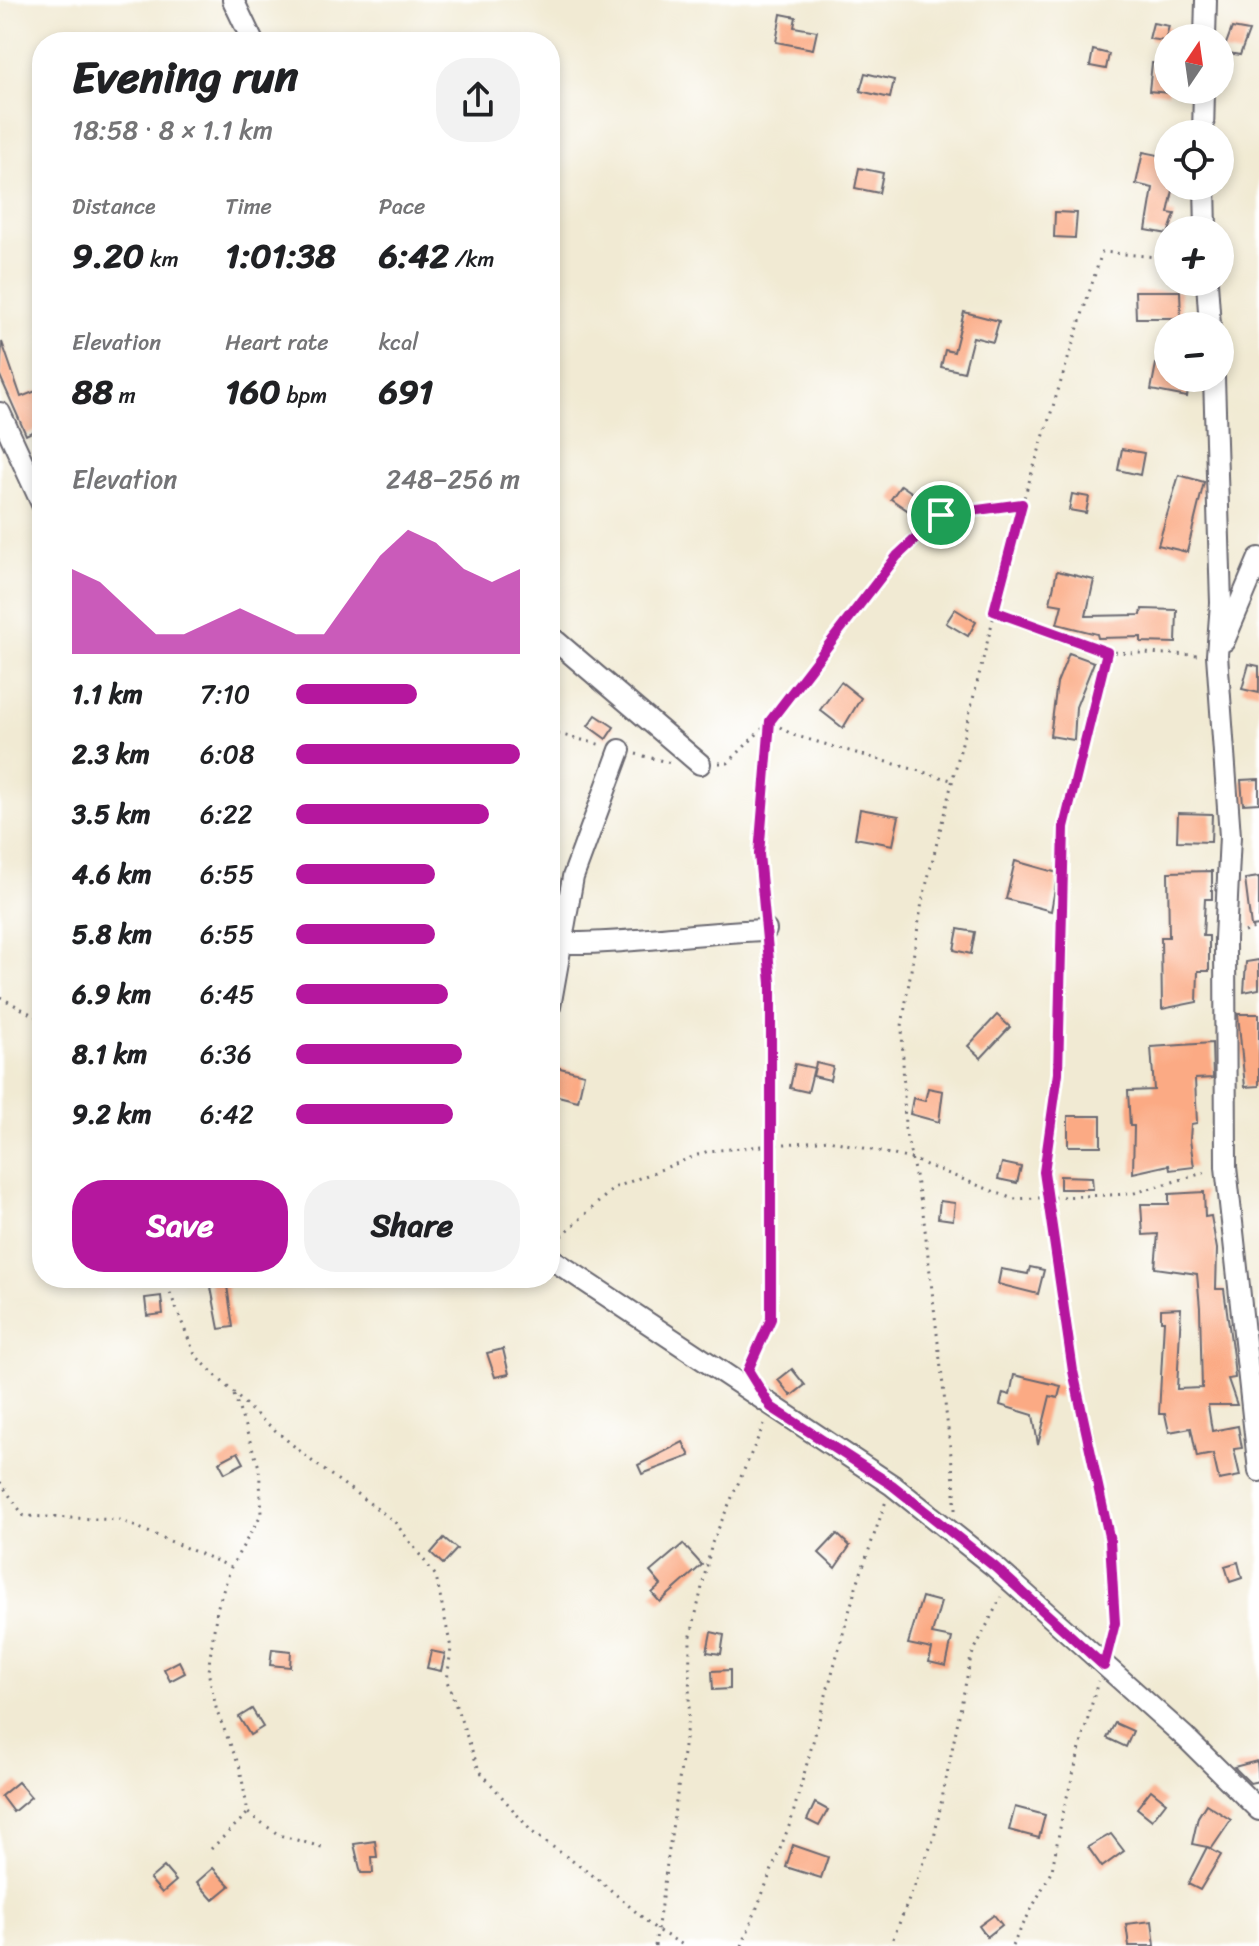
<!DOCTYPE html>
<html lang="en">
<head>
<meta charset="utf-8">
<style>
	:root { --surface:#fff; --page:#f2f2f2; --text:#202124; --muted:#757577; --accent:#b5179e }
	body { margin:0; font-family:Sriracha,sans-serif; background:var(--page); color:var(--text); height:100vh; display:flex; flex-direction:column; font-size:30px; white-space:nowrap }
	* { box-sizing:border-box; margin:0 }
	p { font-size:26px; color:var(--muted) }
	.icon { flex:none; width:44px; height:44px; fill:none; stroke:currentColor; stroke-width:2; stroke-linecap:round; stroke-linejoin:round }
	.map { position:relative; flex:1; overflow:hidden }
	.sheet { position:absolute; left:32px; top:32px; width:528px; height:1256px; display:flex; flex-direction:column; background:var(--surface); border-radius:32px; box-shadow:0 4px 12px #0003 }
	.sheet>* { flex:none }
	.needle { width:52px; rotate:13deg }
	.buttons { position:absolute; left:1154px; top:24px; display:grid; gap:16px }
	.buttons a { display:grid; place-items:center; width:80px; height:80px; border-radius:50%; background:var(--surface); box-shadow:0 4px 12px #0003; font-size:40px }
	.pin { position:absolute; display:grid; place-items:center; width:68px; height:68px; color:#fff; margin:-34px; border:4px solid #fff; border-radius:50%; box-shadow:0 2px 8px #0007 }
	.round { display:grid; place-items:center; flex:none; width:84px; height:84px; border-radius:32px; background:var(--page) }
	.overview { display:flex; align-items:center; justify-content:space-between; height:136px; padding:0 40px }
	h1 { font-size:44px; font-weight:700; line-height:60px }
	.metrics { display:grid; grid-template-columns:repeat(3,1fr); gap:12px; height:136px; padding:8px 40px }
	.metrics div { display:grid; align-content:center }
	.metrics b { font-size:34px; font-weight:700 }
	.metrics small { font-size:22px; font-weight:400 }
	.metrics p { font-size:22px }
	.chart { height:224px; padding:16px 40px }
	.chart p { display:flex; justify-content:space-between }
	.chart svg { width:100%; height:144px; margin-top:8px; fill:var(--accent); opacity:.7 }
	.button { display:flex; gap:16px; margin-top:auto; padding:16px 40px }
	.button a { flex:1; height:92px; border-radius:32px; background:var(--accent); color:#fff; font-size:32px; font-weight:700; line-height:92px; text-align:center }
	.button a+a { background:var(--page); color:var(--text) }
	ul { padding:0 40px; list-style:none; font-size:26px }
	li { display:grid; grid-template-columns:128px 96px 1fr; align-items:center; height:60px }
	li i { height:20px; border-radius:10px; background:var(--accent) }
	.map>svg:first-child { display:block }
	.building { fill:#fbaa84 }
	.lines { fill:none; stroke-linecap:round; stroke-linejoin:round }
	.minor-casing { stroke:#6a6870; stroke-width:24 }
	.path { stroke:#6a6870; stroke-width:3; stroke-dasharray:2 6; stroke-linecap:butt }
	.minor { stroke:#fff; stroke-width:20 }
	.route-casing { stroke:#fff; stroke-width:16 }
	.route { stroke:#b5179e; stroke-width:10 }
</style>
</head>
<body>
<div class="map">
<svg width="1259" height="1946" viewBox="0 0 1259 1946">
	<rect width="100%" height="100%" fill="#fff"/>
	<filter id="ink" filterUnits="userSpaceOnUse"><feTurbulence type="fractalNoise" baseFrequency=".0125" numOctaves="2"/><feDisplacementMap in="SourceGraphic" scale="16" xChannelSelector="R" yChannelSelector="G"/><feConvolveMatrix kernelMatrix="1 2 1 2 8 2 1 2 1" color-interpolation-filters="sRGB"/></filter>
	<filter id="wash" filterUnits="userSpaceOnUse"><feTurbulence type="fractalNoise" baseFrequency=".006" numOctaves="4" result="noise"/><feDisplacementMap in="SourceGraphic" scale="32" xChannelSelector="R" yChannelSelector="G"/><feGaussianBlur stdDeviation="1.8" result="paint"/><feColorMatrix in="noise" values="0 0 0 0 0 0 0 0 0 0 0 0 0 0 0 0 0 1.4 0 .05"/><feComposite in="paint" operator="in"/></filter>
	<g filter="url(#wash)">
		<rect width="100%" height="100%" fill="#f1ead3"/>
		<g id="blocks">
			<!-- building -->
			<g class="building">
				<path d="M781,14L796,17L794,27L817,31L813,49L776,42Z"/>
				<path d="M1153,23L1169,26L1165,41L1149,39Z"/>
				<path d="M1232,28L1249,31L1240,55L1223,52Z"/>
				<path d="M1093,50L1109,54L1106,69L1090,66Z"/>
				<path d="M1152,63L1168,64V93L1149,91Z"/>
				<path d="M865,73L894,80L890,98L860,91Z"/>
				<path d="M1143,152L1168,157V186H1174L1168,213L1175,214L1168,234L1146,230L1153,188L1136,184Z"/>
				<path d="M859,168L883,173L879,193L855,188Z"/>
				<path d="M1055,212L1077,213L1075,238L1054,237Z"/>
				<path d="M1135,291H1180L1181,318H1136Z"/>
				<path d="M964,312L999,321L993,342L973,337L964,372L941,367L945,350L954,352Z"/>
				<path d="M2,342L21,397L36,391L42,403V427L26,435L0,376Z"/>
				<path d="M1156,364L1168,366V378H1190L1187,397L1151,390Z"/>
				<path d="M1122,449L1144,453L1140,475L1118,470Z"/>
				<path d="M1179,475L1204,482L1187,552L1158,545Z"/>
				<path d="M901,485L923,500L913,514L891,499Z"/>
				<path d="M1072,494L1089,497L1086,513L1069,510Z"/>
				<path d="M1057,571L1094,580L1086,616L1141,615L1142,609L1177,610L1176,643L1141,642V637L1098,638L1097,634L1057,624L1062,605L1050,603Z"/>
				<path d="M955,609L976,622L968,636L946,623Z"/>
				<path d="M1069,653L1094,662L1076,707L1074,740L1050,736L1057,683Z"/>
				<path d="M1249,664L1259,666V693L1242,689Z"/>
				<path d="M841,682L861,698L843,728L820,710Z"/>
				<path d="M596,715L614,727L606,739L588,726Z"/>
				<path d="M1259,779V803L1243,804L1241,780Z"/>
				<path d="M860,809L899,816L893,845L855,838Z"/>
				<path d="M1178,813L1212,814L1211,842L1177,841Z"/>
				<path d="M1015,861L1058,873L1051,911L1006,899Z"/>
				<path d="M1212,871V899H1205L1203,936H1209V971H1198L1197,1002L1162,1009L1161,937H1169L1168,872Z"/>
				<path d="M1259,877V926L1251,927L1245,879Z"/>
				<path d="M958,929L975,932L971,954L954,950Z"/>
				<path d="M1259,960V989L1244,992L1246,962Z"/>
				<path d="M1238,1014H1259V1086L1245,1087Z"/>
				<path d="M997,1015L1010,1027L981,1058L968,1046Z"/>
				<path d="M1212,1043L1213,1078L1195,1079L1197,1123L1191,1124L1190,1140L1194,1167L1170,1170L1169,1165L1133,1173L1134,1126H1130L1128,1091L1154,1090L1151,1047Z"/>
				<path d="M816,1063L833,1067L830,1080L813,1076Z"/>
				<path d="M795,1064L814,1068L808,1092L790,1088Z"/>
				<path d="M556,1067L584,1074L578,1101L550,1094Z"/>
				<path d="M928,1088L943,1091L939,1122L910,1114L913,1098L925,1101Z"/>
				<rect x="1068" y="1116" width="33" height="30"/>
				<path d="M1002,1163L1021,1167L1017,1183L998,1179Z"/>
				<path d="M1060,1176L1092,1177L1093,1189H1060Z"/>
				<path d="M1204,1192L1205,1217L1211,1216L1217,1249L1216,1289H1224L1233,1356L1235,1378L1228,1379L1237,1405H1208L1212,1431L1238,1426L1242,1448L1234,1449L1240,1476L1219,1480L1213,1454L1197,1457L1191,1428L1169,1432L1165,1414H1159L1164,1321H1161V1309L1181,1308L1177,1389L1202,1388L1200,1308L1197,1274L1155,1268L1158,1234L1143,1235L1141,1204H1169V1194Z"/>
				<path d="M940,1201L955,1203L953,1220L938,1218Z"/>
				<path d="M1030,1267L1044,1270L1038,1294L998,1284L1001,1269L1028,1274Z"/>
				<path d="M226,1279L233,1327L219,1329L210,1282Z"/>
				<path d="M161,1296L163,1314L147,1316L145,1298Z"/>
				<path d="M503,1349L509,1374L495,1377L487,1353Z"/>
				<path d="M792,1369L805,1385L791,1396L778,1380Z"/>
				<path d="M1014,1375L1061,1386L1058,1398L1050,1396L1038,1445L1033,1415L1000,1405L1003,1393L1010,1395Z"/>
				<path d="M683,1442L690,1456L642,1474L638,1465Z"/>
				<path d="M238,1452L244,1463L225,1473L219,1462Z"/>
				<path d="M837,1534L850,1546L835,1568L819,1553Z"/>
				<path d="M444,1538L457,1549L443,1564L431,1553Z"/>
				<path d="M683,1544L702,1565L660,1602L652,1593L661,1585L650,1572Z"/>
				<path d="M1238,1562L1242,1578L1230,1582L1225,1566Z"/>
				<path d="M922,1597L941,1602L932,1634L952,1638L946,1666L929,1662L932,1649L908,1644Z"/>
				<path d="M711,1632L724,1635L721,1654L707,1652Z"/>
				<path d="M272,1649L291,1651L290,1667L270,1665Z"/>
				<path d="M431,1651L445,1654L441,1671L427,1668Z"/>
				<path d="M179,1661L185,1673L170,1681L164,1669Z"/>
				<path d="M730,1670V1689L713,1690L712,1671Z"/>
				<path d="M252,1709L263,1727L250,1735L239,1717Z"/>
				<path d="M1115,1723L1133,1731L1126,1747L1107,1738Z"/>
				<path d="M1257,1761L1259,1781L1250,1783L1234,1767Z"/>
				<path d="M18,1782L31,1797L13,1812L1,1796Z"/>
				<path d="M1151,1790L1166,1802L1152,1820L1137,1808Z"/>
				<path d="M815,1803L828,1810L819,1826L807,1820Z"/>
				<path d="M1206,1804L1231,1820L1212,1848L1192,1844L1198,1817Z"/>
				<path d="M1015,1807L1045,1815L1039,1838L1009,1830Z"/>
				<path d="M1111,1834L1124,1851L1102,1867L1088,1847Z"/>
				<path d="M375,1841L377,1857H372L373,1873H361L354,1844Z"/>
				<path d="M793,1845L828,1857L821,1878L786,1867Z"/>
				<path d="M1207,1847L1221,1855L1200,1890L1188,1884Z"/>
				<path d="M164,1867L176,1881L162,1893L150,1879Z"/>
				<path d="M213,1868L230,1886L213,1900L197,1882Z"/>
				<path d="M994,1915L1002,1925L987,1937L979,1926Z"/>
				<path d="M1152,1921L1155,1946H1129L1126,1924Z"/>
			</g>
		</g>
	</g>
	<g filter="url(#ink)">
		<use href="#blocks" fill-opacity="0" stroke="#6a6870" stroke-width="2"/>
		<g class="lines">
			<!-- minor casing -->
			<g class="minor-casing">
				<g id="minor">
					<path d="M233,0L253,42"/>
					<path d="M1205,38L1206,0"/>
					<path d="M1203,134L1204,90"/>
					<path d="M1205,186L1206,230"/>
					<path d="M1207,282L1210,326"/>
					<path d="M1214,378L1221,603L1217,655L1230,836L1225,939L1226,1167L1259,1471"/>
					<path d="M0,413L42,504"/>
					<path d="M550,636L700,764"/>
					<path d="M1224,641L1259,558"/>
					<path d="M562,943C631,944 698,932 766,930"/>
					<path d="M550,1007L573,877L620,750"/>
					<path d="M550,1258L892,1485L995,1567L1185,1737L1259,1810"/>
				</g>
			</g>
			<!-- path -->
			<g class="path">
				<path d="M994,611L1107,652L1199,655"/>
				<path d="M1107,652L1064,827L1058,1073L1044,1172L1073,1371L1110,1541L1115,1623L1109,1647"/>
				<path d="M550,732L602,745"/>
				<path d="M636,754L671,763"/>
				<path d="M719,763H728L770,721L793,735L951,780"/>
				<path d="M765,915L759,854L770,721L779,707L897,556L941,515L1022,504L1102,252L1168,258"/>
				<path d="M1244,932L1259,926"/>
				<path d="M0,997L42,1020"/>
				<path d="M556,1241L614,1188L708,1151L829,1140L911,1159L1013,1199L1131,1194L1207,1172"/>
				<path d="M164,1278L195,1355L251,1410L313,1462L394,1521L436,1576L451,1648L447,1681L479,1770L532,1832L599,1880L657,1930L685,1946"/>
				<path d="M748,1370L771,1319V983L768,946"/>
				<path d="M234,1395L259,1467L262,1513L231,1567L217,1609L208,1671L217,1712L240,1768L248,1813L279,1835L325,1848"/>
				<path d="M0,1482L24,1516L120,1520L229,1566"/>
				<path d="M955,1510V1490L923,1212L905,1129L902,1026L922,902L1022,504"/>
				<path d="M211,1849L248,1813"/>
				<path d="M655,1946L689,1712L690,1640L712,1543L765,1422"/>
				<path d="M742,1946L791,1821L856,1587L886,1501"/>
				<path d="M890,1946L934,1838L971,1657L1001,1597"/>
				<path d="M1012,1946L1052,1870L1063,1812L1098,1681"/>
			</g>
			<!-- minor -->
			<use href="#minor" class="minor"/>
		</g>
	</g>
	<g class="lines" filter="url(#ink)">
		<!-- route casing -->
		<g class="route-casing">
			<path id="route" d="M1022,504L994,611L1107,652L1064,827L1058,1073L1044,1172L1073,1371L1110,1541L1115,1623L1104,1666L995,1567L892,1485L771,1407L748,1370L771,1319V983L759,854L770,721L897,556L941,515Z"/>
		</g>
		<!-- route -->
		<use href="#route" class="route"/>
	</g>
</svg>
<div class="buttons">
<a><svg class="needle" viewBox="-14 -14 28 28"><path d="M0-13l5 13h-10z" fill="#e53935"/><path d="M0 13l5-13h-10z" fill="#757577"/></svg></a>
<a><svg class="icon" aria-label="locate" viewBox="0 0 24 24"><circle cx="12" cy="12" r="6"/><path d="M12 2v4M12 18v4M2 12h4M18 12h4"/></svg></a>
<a>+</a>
<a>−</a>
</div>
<div class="pin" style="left:941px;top:515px;background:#1e9e55"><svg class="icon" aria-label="arrive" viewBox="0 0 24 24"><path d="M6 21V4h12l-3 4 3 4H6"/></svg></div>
<section class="sheet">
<div class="overview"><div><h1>Evening run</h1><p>18:58 · 8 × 1.1 km</p></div><a class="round"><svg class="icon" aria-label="share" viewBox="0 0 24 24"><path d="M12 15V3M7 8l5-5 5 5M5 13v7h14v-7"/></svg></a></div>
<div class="metrics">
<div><p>Distance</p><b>9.20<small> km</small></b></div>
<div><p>Time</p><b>1:01:38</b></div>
<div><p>Pace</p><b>6:42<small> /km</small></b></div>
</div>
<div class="metrics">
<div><p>Elevation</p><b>88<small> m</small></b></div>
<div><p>Heart rate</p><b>160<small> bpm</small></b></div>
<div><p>kcal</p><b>691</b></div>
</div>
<div class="chart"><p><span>Elevation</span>248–256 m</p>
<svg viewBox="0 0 160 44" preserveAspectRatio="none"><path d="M0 44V18L10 22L20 30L30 38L40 38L50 34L60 30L70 34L80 38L90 38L100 26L110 14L120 6L130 10L140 18L150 22L160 18V44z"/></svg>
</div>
<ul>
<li><b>1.1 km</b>7:10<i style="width:54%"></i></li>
<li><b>2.3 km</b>6:08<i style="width:100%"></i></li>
<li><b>3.5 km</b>6:22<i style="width:86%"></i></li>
<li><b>4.6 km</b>6:55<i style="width:62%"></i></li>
<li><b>5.8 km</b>6:55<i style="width:62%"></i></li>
<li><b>6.9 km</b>6:45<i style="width:68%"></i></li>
<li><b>8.1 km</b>6:36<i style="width:74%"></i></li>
<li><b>9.2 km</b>6:42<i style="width:70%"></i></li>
</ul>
<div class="button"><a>Save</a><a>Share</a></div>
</section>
</div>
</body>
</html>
